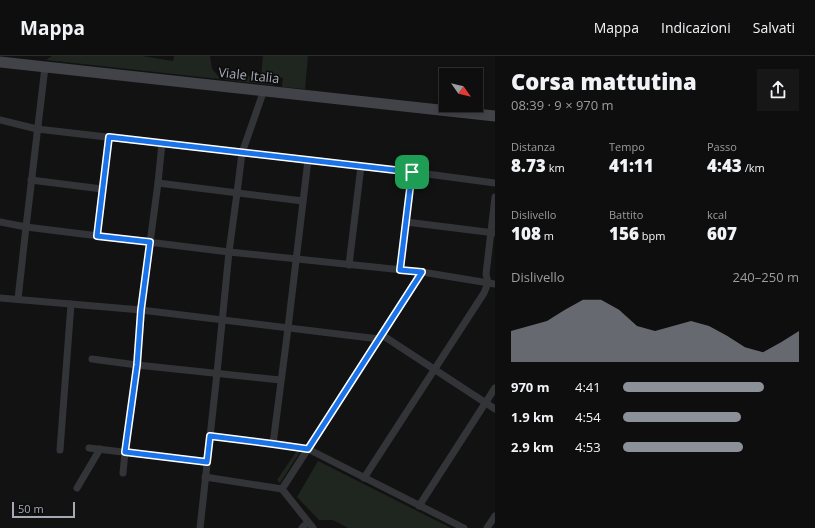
<!DOCTYPE html>
<html lang="it">
<head>
<meta charset="utf-8">
<style>
	:root { --surface:#0e0e0e; --page:#171717; --text:#f1f3f6; --muted:#9b9c9e; --line:#2e2e2e; --accent:#8c9099 }
	body { margin:0; font-family:"Open Sans",sans-serif; background:var(--page); color:var(--text); height:100vh; display:flex; flex-direction:column; font-size:15px; white-space:nowrap }
	* { box-sizing:border-box; margin:0 }
	p { font-size:13px; color:var(--muted) }
	.icon { flex:none; width:22px; height:22px; fill:none; stroke:currentColor; stroke-width:2; stroke-linecap:round; stroke-linejoin:round }
	.map { position:relative; flex:1; overflow:hidden }
	.details { display:flex; flex-direction:column; background:var(--surface); width:320px }
	.details>* { flex:none }
	.needle { width:26px; rotate:124deg }
	.fabs { position:absolute; left:439px; top:12px; display:grid; gap:8px }
	.fabs a { display:grid; place-items:center; width:44px; height:44px; border-radius:0px; background:var(--surface); box-shadow:0 2px 6px #0003,0 0 0 1px var(--line); font-size:20px }
	.scale { position:absolute; left:12px; bottom:10px; width:63px; box-sizing:border-box; padding-left:4px; border:2px solid #a4a9b3; border-top:0; font-size:11px; line-height:14px; white-space:nowrap; color:#a4a9b3; -webkit-text-stroke:3px #0d0d0e; paint-order:stroke }
	.pin { position:absolute; display:grid; place-items:center; width:34px; height:34px; color:#fff; margin:-17px; border-radius:8px; box-shadow:0 2px 6px #0006 }
	.round { display:grid; place-items:center; flex:none; width:42px; height:42px; border-radius:0px; background:var(--page) }
	.summary { display:flex; align-items:center; justify-content:space-between; height:68px; padding:0 16px }
	h1 { font-size:22px; font-weight:800; line-height:30px }
	.stats { display:grid; grid-template-columns:repeat(3,1fr); gap:6px; height:68px; padding:4px 16px }
	.stats div { display:grid; align-content:center }
	.stats b { font-size:17px; font-weight:800 }
	.stats small { font-size:11px; font-weight:400 }
	.stats p { font-size:11px }
	.chart { height:112px; padding:8px 16px }
	.chart p { display:flex; justify-content:space-between }
	.chart svg { width:100%; height:72px; margin-top:4px; fill:var(--accent); opacity:.7 }
	ul { padding:0 16px; list-style:none; font-size:13px }
	li { display:grid; grid-template-columns:64px 48px 1fr; align-items:center; height:30px }
	li i { height:10px; border-radius:5px; background:var(--accent) }
	header { display:flex; align-items:center; gap:24px; box-sizing:border-box; height:56px; padding:0 20px; background:var(--surface); border-bottom:1px solid var(--line) }
	header strong { font-size:19px }
	nav { display:flex; gap:22px; margin-inline-start:auto; font-size:14px }
	main { display:flex; flex:1; min-height:0 }
	.map>svg:first-child { display:block }
	.green { fill:#1e261f }
	.lines { fill:none; stroke-linecap:round; stroke-linejoin:round }
	.street { stroke:#333438; stroke-width:7 }
	.secondary { stroke:#414348; stroke-width:11 }
	.route-casing { stroke:#fff; stroke-width:8 }
	.route { stroke:#1a73e8; stroke-width:5 }
	.labels { text-anchor:middle; stroke-width:3.5; stroke-linejoin:round; paint-order:stroke }
	.street-label { font-size:13px; fill:#a4a9b3; stroke:#0d0d0e }
</style>
</head>
<body>
<header>
<strong>Mappa</strong>
<nav><a>Mappa</a><a>Indicazioni</a><a>Salvati</a></nav>
</header>
<main>
<div class="map">
<svg width="495" height="472" viewBox="0 0 495 472">
	<rect width="100%" height="100%" fill="#121213"/>
	<!-- green -->
	<g class="green">
		<path d="M52,0H142L173,5L174,0H210L212,13L219,21V23L46,4Z"/>
		<path d="M263,0H308L305,33L282,31L283,22L274,20L273,29L225,24V19L261,21Z"/>
		<path d="M296,396H300L280,427L277,424Z"/>
		<path d="M318,405L451,472H348L333,464H319L297,441Z"/>
	</g>
	<g class="lines">
		<!-- street -->
		<g class="street">
			<path d="M0,64L37,73L412,116L495,127"/>
			<path d="M31,124L102,133"/>
			<path d="M158,127L303,145"/>
			<path d="M0,166L26,171L229,196L422,216L495,228"/>
			<path d="M406,166L495,177"/>
			<path d="M97,180L109,81"/>
			<path d="M349,209L361,110"/>
			<path d="M400,214L412,116"/>
			<path d="M0,242L141,254L379,283"/>
			<path d="M18,243L26,171L45,11"/>
			<path d="M382,279L495,353"/>
			<path d="M92,303L137,309L280,324"/>
			<path d="M210,380L273,388L308,393L464,472"/>
			<path d="M273,388L288,272L308,104"/>
			<path d="M89,392L207,406"/>
			<path d="M60,394L71,248"/>
			<path d="M123,417L125,396L137,309L141,254L158,127L162,87"/>
			<path d="M205,421L282,433"/>
			<path d="M364,422L484,237L488,227L486,218L495,141"/>
			<path d="M77,432L100,393"/>
			<path d="M282,433L422,216"/>
			<path d="M282,433L313,472"/>
			<path d="M419,450L495,332"/>
			<path d="M200,472L217,317L229,196L237,137L242,97L264,34"/>
			<path d="M302,472L308,466"/>
			<path d="M487,472L495,460"/>
		</g>
		<!-- secondary -->
		<path class="secondary" d="M0,6L495,60"/>
	</g>
	<g class="lines">
		<!-- route casing -->
		<g class="route-casing">
			<path id="route" d="M109,81L412,116L400,214L422,216L308,393L273,388L210,380L207,406L125,396L137,309L141,254L150,186L97,180Z"/>
		</g>
		<!-- route -->
		<use href="#route" class="route"/>
	</g>
	<g class="labels">
		<!-- street labels -->
		<g class="street-label">
			<text transform="translate(249 19) rotate(6)" y="5">Viale Italia</text>
		</g>
	</g>
</svg>
<div class="fabs">
<a><svg class="needle" viewBox="-14 -14 28 28"><path d="M0-13l5 13h-10z" fill="#e53935"/><path d="M0 13l5-13h-10z" fill="#9b9c9e"/></svg></a>
</div>
<div class="scale">50 m</div>
<div class="pin" style="left:412px;top:116px;background:#1e9e55"><svg class="icon" aria-label="arrive" viewBox="0 0 24 24"><path d="M6 21V4h12l-3 4 3 4H6"/></svg></div>
</div>
<section class="details">
<div class="summary"><div><h1>Corsa mattutina</h1><p>08:39 · 9 × 970 m</p></div><a class="round"><svg class="icon" aria-label="share" viewBox="0 0 24 24"><path d="M12 15V3M7 8l5-5 5 5M5 13v7h14v-7"/></svg></a></div>
<div class="stats">
<div><p>Distanza</p><b>8.73<small> km</small></b></div>
<div><p>Tempo</p><b>41:11</b></div>
<div><p>Passo</p><b>4:43<small> /km</small></b></div>
</div>
<div class="stats">
<div><p>Dislivello</p><b>108<small> m</small></b></div>
<div><p>Battito</p><b>156<small> bpm</small></b></div>
<div><p>kcal</p><b>607</b></div>
</div>
<div class="chart"><p><span>Dislivello</span>240–250 m</p>
<svg viewBox="0 0 160 44" preserveAspectRatio="none"><path d="M0 44V25L10 22L20 19L30 12L40 6L50 6L60 12L70 22L80 25L90 22L100 19L110 22L120 28L130 35L140 38L150 32L160 25V44z"/></svg>
</div>
<ul>
<li><b>970 m</b>4:41<i style="width:80%"></i></li>
<li><b>1.9 km</b>4:54<i style="width:67%"></i></li>
<li><b>2.9 km</b>4:53<i style="width:68%"></i></li>
</ul>
</section>
</main>
</body>
</html>
